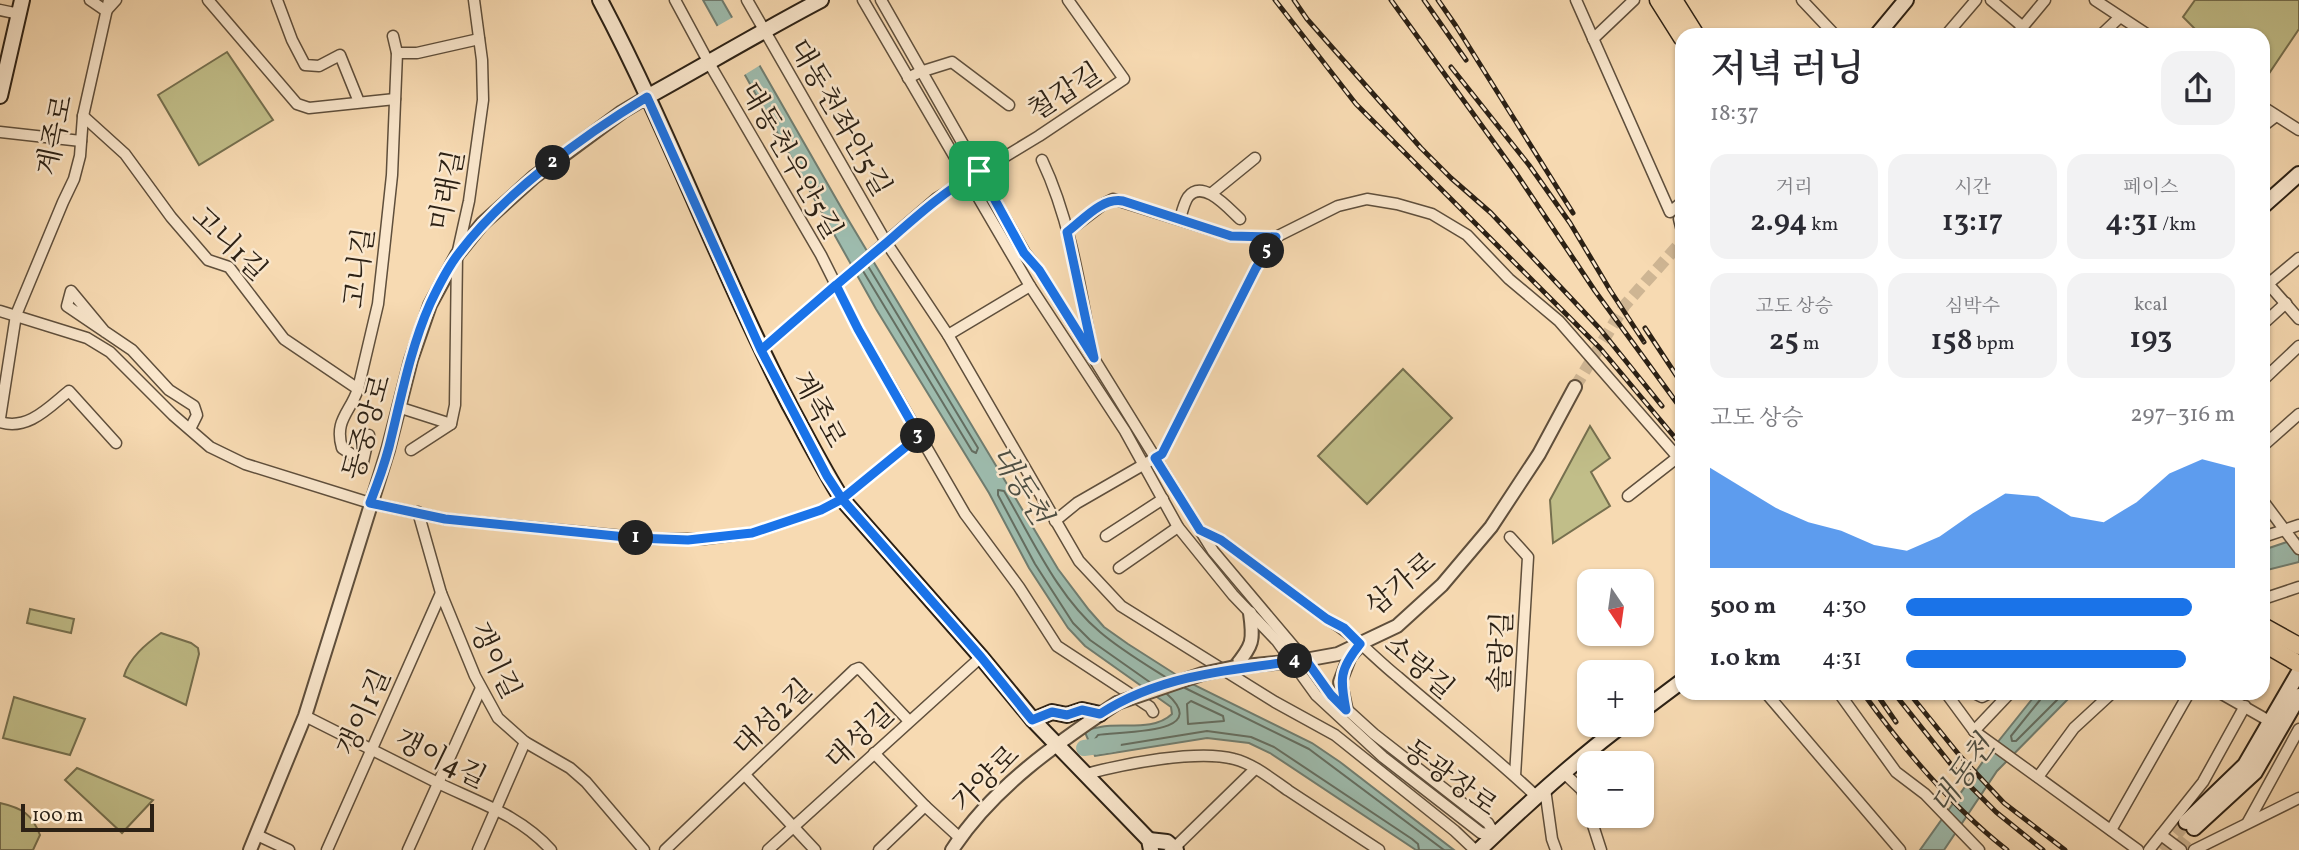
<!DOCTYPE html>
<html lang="ko">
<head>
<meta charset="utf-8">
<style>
	:root { --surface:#fff; --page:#f2f2f3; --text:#2b2b33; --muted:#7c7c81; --accent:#1a73e8 }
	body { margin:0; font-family:Vollkorn,"Noto Serif KR",serif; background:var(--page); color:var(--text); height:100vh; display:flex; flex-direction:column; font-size:26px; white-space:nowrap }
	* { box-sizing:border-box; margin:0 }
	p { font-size:23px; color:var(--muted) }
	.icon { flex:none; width:38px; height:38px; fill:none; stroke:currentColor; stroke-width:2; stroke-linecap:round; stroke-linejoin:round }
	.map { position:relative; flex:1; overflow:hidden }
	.panel { position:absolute; left:1675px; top:28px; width:595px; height:672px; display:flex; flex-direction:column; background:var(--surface); border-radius:21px; box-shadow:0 2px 5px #0004 }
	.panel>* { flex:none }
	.needle { width:46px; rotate:167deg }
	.tools { position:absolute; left:1577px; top:569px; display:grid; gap:14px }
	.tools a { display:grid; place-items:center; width:77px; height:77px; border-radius:14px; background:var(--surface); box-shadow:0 2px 5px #0004; font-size:35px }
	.scale { position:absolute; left:21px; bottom:18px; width:133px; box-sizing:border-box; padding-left:7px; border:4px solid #2c2115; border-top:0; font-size:19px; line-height:24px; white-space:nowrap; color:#2c2115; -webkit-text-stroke:5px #fae7cd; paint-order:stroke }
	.pin { position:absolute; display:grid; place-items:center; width:60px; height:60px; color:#fff; margin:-30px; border-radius:14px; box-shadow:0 4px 10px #0006 }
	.km { position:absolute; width:35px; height:35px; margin:-18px; border-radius:50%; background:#222; color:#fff; font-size:19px; line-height:35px; text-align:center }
	.round { display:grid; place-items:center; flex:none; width:74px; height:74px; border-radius:21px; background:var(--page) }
	.overview { display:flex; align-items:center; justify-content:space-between; height:119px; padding:0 35px }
	h1 { font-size:38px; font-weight:600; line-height:52px }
	.stats { display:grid; grid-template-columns:repeat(3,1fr); gap:10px; height:119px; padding:7px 35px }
	.stats div { display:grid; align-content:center; border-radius:18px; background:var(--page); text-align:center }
	.stats b { font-size:30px; font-weight:600 }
	.stats small { font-size:19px; font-weight:400 }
	.stats p { font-size:19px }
	.chart { height:196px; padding:14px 35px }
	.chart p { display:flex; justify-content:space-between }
	.chart svg { width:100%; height:126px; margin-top:7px; fill:var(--accent); opacity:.7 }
	ul { padding:0 35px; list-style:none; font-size:23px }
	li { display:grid; grid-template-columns:112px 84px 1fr; align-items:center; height:52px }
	li i { height:18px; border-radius:9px; background:var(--accent) }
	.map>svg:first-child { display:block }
	.green { fill:#c1be89; stroke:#76704f; stroke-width:2 }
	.water { fill:#9dbbad; stroke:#707d70; stroke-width:2 }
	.pier { fill:#f7dab2 }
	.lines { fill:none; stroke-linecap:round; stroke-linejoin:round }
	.shore { stroke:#646e61; stroke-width:2 }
	.river { stroke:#9dbbad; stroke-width:16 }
	.tertiary-tunnel { stroke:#ceb593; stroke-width:12; stroke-dasharray:12 6; stroke-linecap:butt }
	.secondary-tunnel { stroke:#ceb593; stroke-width:14; stroke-dasharray:14 7; stroke-linecap:butt }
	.minor-casing { stroke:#5f4f3c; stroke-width:13 }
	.tertiary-casing { stroke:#5f4f3c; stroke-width:16 }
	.secondary-casing { stroke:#2c2115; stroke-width:18 }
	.primary-casing { stroke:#2c2115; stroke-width:19 }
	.minor { stroke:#fae7cd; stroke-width:10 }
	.tertiary { stroke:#fae7cd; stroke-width:12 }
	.secondary { stroke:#fae7cd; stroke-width:14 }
	.primary { stroke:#f7dab2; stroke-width:16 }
	.rail-casing { stroke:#2c2115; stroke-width:5 }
	.rail { stroke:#fae7cd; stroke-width:2.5; stroke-dasharray:8; stroke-linecap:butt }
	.tertiary-bridge-casing { stroke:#5f4f3c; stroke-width:16; stroke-linecap:butt }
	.tertiary-bridge { stroke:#fae7cd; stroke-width:12 }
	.route-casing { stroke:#fff; stroke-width:14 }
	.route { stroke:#1a73e8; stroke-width:9 }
	.labels { text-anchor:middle; stroke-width:5; stroke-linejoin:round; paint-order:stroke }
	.street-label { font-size:28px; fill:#2c2115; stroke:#fae7cd }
	.water-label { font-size:30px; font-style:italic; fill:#4e4f43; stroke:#fae7cd }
</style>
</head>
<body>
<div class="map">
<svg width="2299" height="850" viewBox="0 0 2299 850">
	<rect width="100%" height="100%" fill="#f7dab2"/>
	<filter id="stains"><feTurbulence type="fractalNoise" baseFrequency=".00286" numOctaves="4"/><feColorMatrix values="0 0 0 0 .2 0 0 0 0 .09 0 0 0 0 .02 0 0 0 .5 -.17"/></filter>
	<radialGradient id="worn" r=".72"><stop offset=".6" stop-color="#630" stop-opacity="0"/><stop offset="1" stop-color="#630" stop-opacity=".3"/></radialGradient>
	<!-- green -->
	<g class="green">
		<path d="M2195,0H2299V29L2266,78L2263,77V35H2201L2183,17Z"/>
		<path d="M227,52L273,120L199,165L158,95Z"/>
		<path d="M1403,369L1452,418L1367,504L1318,456Z"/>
		<path d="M1590,426L1610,458L1591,472L1610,506L1553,543L1550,500Z"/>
		<path d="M30,609L74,619L71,633L27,623Z"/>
		<path d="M161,633L191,643L198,648L199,654L186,705L124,676C129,658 146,644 161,633Z"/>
		<path d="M14,697L85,719L70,755L3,738Z"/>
		<path d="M77,768L153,800L122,833L65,780Z"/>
		<path d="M0,803C22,808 32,814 40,835L33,850H0Z"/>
	</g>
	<!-- water -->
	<g class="water">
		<path d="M703,0H722L846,216L1058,569L1089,610L1104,627L1128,644L1186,681L1312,743L1340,762L1454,850H1416L1270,753L1249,743L1207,738L1095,756L1084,730C1091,729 1099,727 1107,726C1128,724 1155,730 1172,714L1171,707L1085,646L1068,628L1029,568L989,493L876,309Z"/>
		<path d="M2299,538V562L2263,571V550Z"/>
		<path d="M2037,693H2074L1997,771L1944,850H1920L1989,753Z"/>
	</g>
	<!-- pier -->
	<path class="pier" d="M735,16L762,64L741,77L714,28Z"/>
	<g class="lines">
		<!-- shore -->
		<g class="shore">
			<path d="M863,271L972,451L976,453L978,448L868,266"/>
			<path d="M1151,683L1090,640L1073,623L1035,564L998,495V490L1004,491C1032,538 1057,596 1100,632C1121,650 1145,664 1167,678"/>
			<path d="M1185,688L1309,749L1444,850"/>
			<path d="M2042,693L2040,700L2011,736L2012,741H2016L2064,693"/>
			<path d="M1167,694C1214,736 1116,731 1098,735L1095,739L1099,747L1102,748L1207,731L1251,737L1274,747L1412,839L1418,844L1419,850"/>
			<path d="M1191,701L1223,716L1224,721L1188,724L1187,704Z"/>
		</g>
		<!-- river -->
		<path class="river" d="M1084,748L1113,744"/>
		<!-- tertiary-tunnel -->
		<path class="tertiary-tunnel" d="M1575,387L1625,305L1682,241"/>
		<!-- secondary-tunnel -->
		<g class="secondary-tunnel">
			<path d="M2162,850L2186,822"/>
			<path d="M2177,850L2194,828"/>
		</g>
		<!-- minor casing -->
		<g class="minor-casing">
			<g id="minor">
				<path d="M90,0L106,11L116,0"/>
				<path d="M208,0L297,104L309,108L395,99"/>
				<path d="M277,0L292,40L305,65L319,66L340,55L359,102"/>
				<path d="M675,0L709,63L821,255L858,329L965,514L1019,587L1057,646L1150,707L1153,712"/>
				<path d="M747,0L886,242L948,335L1079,561L1121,606L1275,702L1335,735L1455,831L1475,850"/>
				<path d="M863,0L1030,286L1125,431L1178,527L1233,595L1277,641L1316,695L1383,757L1481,833L1495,835"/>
				<path d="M881,0L1025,253L1039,270L1213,551L1305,660L1331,695L1374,734L1488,823L1495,835"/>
				<path d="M1576,0L1670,212L1682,202"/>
				<path d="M1802,0L1835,35"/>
				<path d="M1991,0L2023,27"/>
				<path d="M2095,0L2148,35"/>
				<path d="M0,10L19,14"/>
				<path d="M1946,35L1976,0"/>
				<path d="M2016,35L2045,0"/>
				<path d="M2101,35L2120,17"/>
				<path d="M1593,39L1634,0"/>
				<path d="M397,53H417L479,39"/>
				<path d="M908,78L920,72L952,62L1009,105"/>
				<path d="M2263,107L2299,130"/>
				<path d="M83,116L125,154L171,217L208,260L229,267L284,339L358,389"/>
				<path d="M2263,126L2276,116"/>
				<path d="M0,132L81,141"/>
				<path d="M1042,160C1070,219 1080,286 1092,351"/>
				<path d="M1212,193L1255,158"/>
				<path d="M1682,216L1679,219L1682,231"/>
				<path d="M1180,219C1182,212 1184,203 1188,197C1203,178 1229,209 1240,219"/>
				<path d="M1067,232L1105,203L1113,199L1231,236L1276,237"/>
				<path d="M2263,278L2299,319"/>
				<path d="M2268,284L2299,258"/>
				<path d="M0,311L87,338L110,352L173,415L210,447L245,464L370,503L445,519L655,539H704L752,533L821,510L842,499L919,436"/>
				<path d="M2263,324L2286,303"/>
				<path d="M105,332L71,291L67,306L132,350L169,390L194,406L197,415L190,429"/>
				<path d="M948,335L1030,286"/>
				<path d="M761,350L937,198L1039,136L1124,79L1068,0"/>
				<path d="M2263,380L2299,346"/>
				<path d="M398,407L451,424"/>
				<path d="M0,418L16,315L63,202L74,179L80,156L83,116L109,0"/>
				<path d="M0,422C28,431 49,407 69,391L116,443"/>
				<path d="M369,435L363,462L342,448C334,420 350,413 358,389L378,304L384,250L392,175L397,53L393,36"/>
				<path d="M2263,446L2299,414"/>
				<path d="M411,450L451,424L455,405L457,255L469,201L483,100L482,60L474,0"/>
				<path d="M1628,496L1678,457"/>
				<path d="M2263,501L2299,549"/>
				<path d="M418,512L441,593L475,676L498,718L525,742L570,768L586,782L644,850"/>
				<path d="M1055,521L1077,503L1162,454L1256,268L1276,237L1338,206L1367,199L1397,204L1432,214L1467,235L1509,279L1559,321L1682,462"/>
				<path d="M1201,531L1221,540L1327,619C1354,634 1374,658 1398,677C1444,717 1493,755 1537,797"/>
				<path d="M1106,536L1163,499"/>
				<path d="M1510,537L1528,557L1515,776"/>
				<path d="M2263,537L2299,525"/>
				<path d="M1119,568L1178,527"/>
				<path d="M2263,599L2299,587"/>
				<path d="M1766,693L1900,850"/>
				<path d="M1839,693L1896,772L1925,794L1979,850"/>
				<path d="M1946,693L1974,731L2138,850"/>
				<path d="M1974,693L1982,697L1990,693"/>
				<path d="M2220,693L2271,722"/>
				<path d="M305,716C349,738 392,760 436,782C477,802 520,815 551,850"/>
				<path d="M1974,731L2010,693"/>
				<path d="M874,753L925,806L960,838"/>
				<path d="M1564,773L1582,790L1589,812"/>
				<path d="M1086,774C1123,764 1198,749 1234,759C1254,764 1273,780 1289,791C1319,811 1349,830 1379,850"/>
				<path d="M745,775L815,850"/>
				<path d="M2038,777L2074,728L2112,693"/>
				<path d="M1545,789L1552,839L1556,850"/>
				<path d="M1590,816L1601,850"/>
				<path d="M2248,822L2299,729"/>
				<path d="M2111,830L2189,693"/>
				<path d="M257,835L289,850"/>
				<path d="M2161,835L2181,850"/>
				<path d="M1174,848L1255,769"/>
				<path d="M327,850L441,593"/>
				<path d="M408,850L481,688"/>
				<path d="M478,850L525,742"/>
				<path d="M665,850L854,670L859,668L909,721"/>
				<path d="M768,850L981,657"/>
				<path d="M879,850L925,806"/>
				<path d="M2149,850L2203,782L2245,706"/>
				<path d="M2194,850L2299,798"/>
			</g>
		</g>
		<!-- tertiary casing -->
		<g class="tertiary-casing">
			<g id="tertiary">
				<path d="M1235,667L1305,660L1338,654L1397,626L1442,585L1491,527L1539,454L1575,387"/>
				<path d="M1235,667C1253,645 1254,641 1250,613"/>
				<path d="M1346,710L1340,682L1350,656L1359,646"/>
				<path d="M250,850L305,716L388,450L411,360L430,305L457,255L482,224L534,177L622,112L647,97"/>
				<path d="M952,850C992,788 1057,743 1117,703"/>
			</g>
		</g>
		<!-- secondary casing -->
		<g class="secondary-casing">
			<g id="secondary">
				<path d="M600,0C670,132 721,273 790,406C807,437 823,469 842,499L981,657L1033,720L1149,840L1151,850"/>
				<path d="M1877,35L1906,0"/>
				<path d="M0,96L22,0"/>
				<path d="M647,97C705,65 762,31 821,0"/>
				<path d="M2263,206L2299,174"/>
				<path d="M1642,711L1682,681"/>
				<path d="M1033,720L1052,712L1067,715L1082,710L1100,714"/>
				<path d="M2186,822L2245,765L2299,672"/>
				<path d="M2194,828L2255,772L2299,696"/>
				<path d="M1149,840L1167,842L1176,850"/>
				<path d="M1479,850C1525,806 1573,762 1624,724"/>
			</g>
		</g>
		<!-- primary casing -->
		<g class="primary-casing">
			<g id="primary">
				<path d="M1658,0L1682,38"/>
				<path d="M1674,0L1696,35"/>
				<path d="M2263,626L2299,646"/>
				<path d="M2263,643L2299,664"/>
			</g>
		</g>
		<!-- minor -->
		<use href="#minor" class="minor"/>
		<!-- tertiary -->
		<use href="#tertiary" class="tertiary"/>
		<!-- secondary -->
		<use href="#secondary" class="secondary"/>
		<!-- primary -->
		<use href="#primary" class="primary"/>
		<!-- rail casing -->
		<g class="rail-casing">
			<g id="rail">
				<path d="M1275,0L1356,104L1600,348L1682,446"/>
				<path d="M1294,0L1307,19L1421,148L1451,178L1491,213L1600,329L1662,406"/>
				<path d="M1391,0L1516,173L1595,291L1682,410"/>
				<path d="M1424,0L1466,60"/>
				<path d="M1438,0L1456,26L1573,213"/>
				<path d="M1451,67L1529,165L1570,223L1610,290L1644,342"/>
				<path d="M1645,328L1682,384"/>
				<path d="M1863,693C1905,751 1951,806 2007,850"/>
				<path d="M1876,693L1896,722"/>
				<path d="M1894,693L1961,777L1996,812L2043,850"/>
				<path d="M1909,693L1960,756L2004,803L2065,850"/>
			</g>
		</g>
		<!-- rail -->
		<use href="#rail" class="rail"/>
		<!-- tertiary-bridge casing -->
		<g class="tertiary-bridge-casing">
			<path id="tertiary-bridge" d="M1117,703L1202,674L1235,667"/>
		</g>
		<!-- tertiary-bridge -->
		<use href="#tertiary-bridge" class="tertiary-bridge"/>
	</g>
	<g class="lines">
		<!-- route casing -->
		<g class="route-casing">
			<path id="route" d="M979,171C942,193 917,216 885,244C843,279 802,314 761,350L827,476L842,499L821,510L752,533L688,540L636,538L445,519L370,503C377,485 384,466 389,447C401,399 410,349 430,304C438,287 448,267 459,253C503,194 584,135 647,97L761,350L836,285L858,329L919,436L842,499L981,657L1032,720L1052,712L1067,715L1082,710L1100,714C1161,674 1235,669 1306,660L1331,695L1346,710C1340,679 1339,670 1360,644L1344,628L1327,619L1221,540L1200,530L1155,458L1162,454L1256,268L1276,237L1231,236L1123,201C1102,197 1083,220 1067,232L1094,358L1039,270L1024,253L979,171"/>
		</g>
		<!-- route -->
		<use href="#route" class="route"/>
	</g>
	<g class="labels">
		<!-- street labels -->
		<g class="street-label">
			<text transform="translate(1064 91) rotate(-33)" y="10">철갑길</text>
			<text transform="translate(841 117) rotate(60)" y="10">대동천좌안5길</text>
			<text transform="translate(54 135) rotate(-78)" y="10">계족로</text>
			<text transform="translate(792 160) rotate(60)" y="10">대동천우안5길</text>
			<text transform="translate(446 190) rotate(-79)" y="10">미래길</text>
			<text transform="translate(230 243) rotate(44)" y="10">고니1길</text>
			<text transform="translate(358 268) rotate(-82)" y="10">고니길</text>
			<text transform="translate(820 409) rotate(62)" y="10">계족로</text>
			<text transform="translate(366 427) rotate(-74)" y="10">동중앙로</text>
			<text transform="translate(1400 583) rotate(-40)" y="10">삼가로</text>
			<text transform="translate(1500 652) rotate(-88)" y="10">솔랑길</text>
			<text transform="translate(496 660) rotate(64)" y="10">갱이길</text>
			<text transform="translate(1420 666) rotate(41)" y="10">소랑길</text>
			<text transform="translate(363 712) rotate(-66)" y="10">갱이1길</text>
			<text transform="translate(772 717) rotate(-44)" y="10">대성2길</text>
			<text transform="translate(859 736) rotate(-43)" y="10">대성길</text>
			<text transform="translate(441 758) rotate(26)" y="10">갱이4길</text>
			<text transform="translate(1451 777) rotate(36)" y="10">동광장로</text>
			<text transform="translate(985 778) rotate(-45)" y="10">가양로</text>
		</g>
		<!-- water labels -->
		<g class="water-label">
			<text transform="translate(1021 485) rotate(58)" y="10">대동천</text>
			<text transform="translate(1962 775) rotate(-55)" y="10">대동천</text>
		</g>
	</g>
	<rect width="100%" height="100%" filter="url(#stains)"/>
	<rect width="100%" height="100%" fill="url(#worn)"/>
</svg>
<div class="tools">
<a><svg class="needle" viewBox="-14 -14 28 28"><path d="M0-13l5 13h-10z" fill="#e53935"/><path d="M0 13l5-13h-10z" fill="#7c7c81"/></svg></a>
<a>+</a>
<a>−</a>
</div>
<div class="scale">100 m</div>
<div class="pin" style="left:979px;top:171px;background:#1e9e55"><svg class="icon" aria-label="arrive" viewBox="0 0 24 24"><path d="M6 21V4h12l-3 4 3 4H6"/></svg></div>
<b class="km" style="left:636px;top:538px">1</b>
<b class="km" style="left:553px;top:163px">2</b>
<b class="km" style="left:918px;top:436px">3</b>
<b class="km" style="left:1295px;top:661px">4</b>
<b class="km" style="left:1267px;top:251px">5</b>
<section class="panel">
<div class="overview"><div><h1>저녁 러닝</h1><p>18:37</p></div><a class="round"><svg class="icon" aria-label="share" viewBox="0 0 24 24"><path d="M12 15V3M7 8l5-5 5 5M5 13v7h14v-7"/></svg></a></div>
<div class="stats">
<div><p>거리</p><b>2.94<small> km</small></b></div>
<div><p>시간</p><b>13:17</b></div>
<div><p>페이스</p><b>4:31<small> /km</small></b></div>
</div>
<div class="stats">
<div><p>고도 상승</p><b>25<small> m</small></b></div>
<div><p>심박수</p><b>158<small> bpm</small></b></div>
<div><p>kcal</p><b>193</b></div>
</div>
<div class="chart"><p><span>고도 상승</span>297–316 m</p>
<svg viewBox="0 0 160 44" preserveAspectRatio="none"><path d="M0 44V9L10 16L20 23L30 28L40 31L50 36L60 38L70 33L80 25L90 18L100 19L110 26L120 28L130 21L140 11L150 6L160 9V44z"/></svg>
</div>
<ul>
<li><b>500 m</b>4:30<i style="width:87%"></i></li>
<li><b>1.0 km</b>4:31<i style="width:85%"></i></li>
</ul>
</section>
</div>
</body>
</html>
